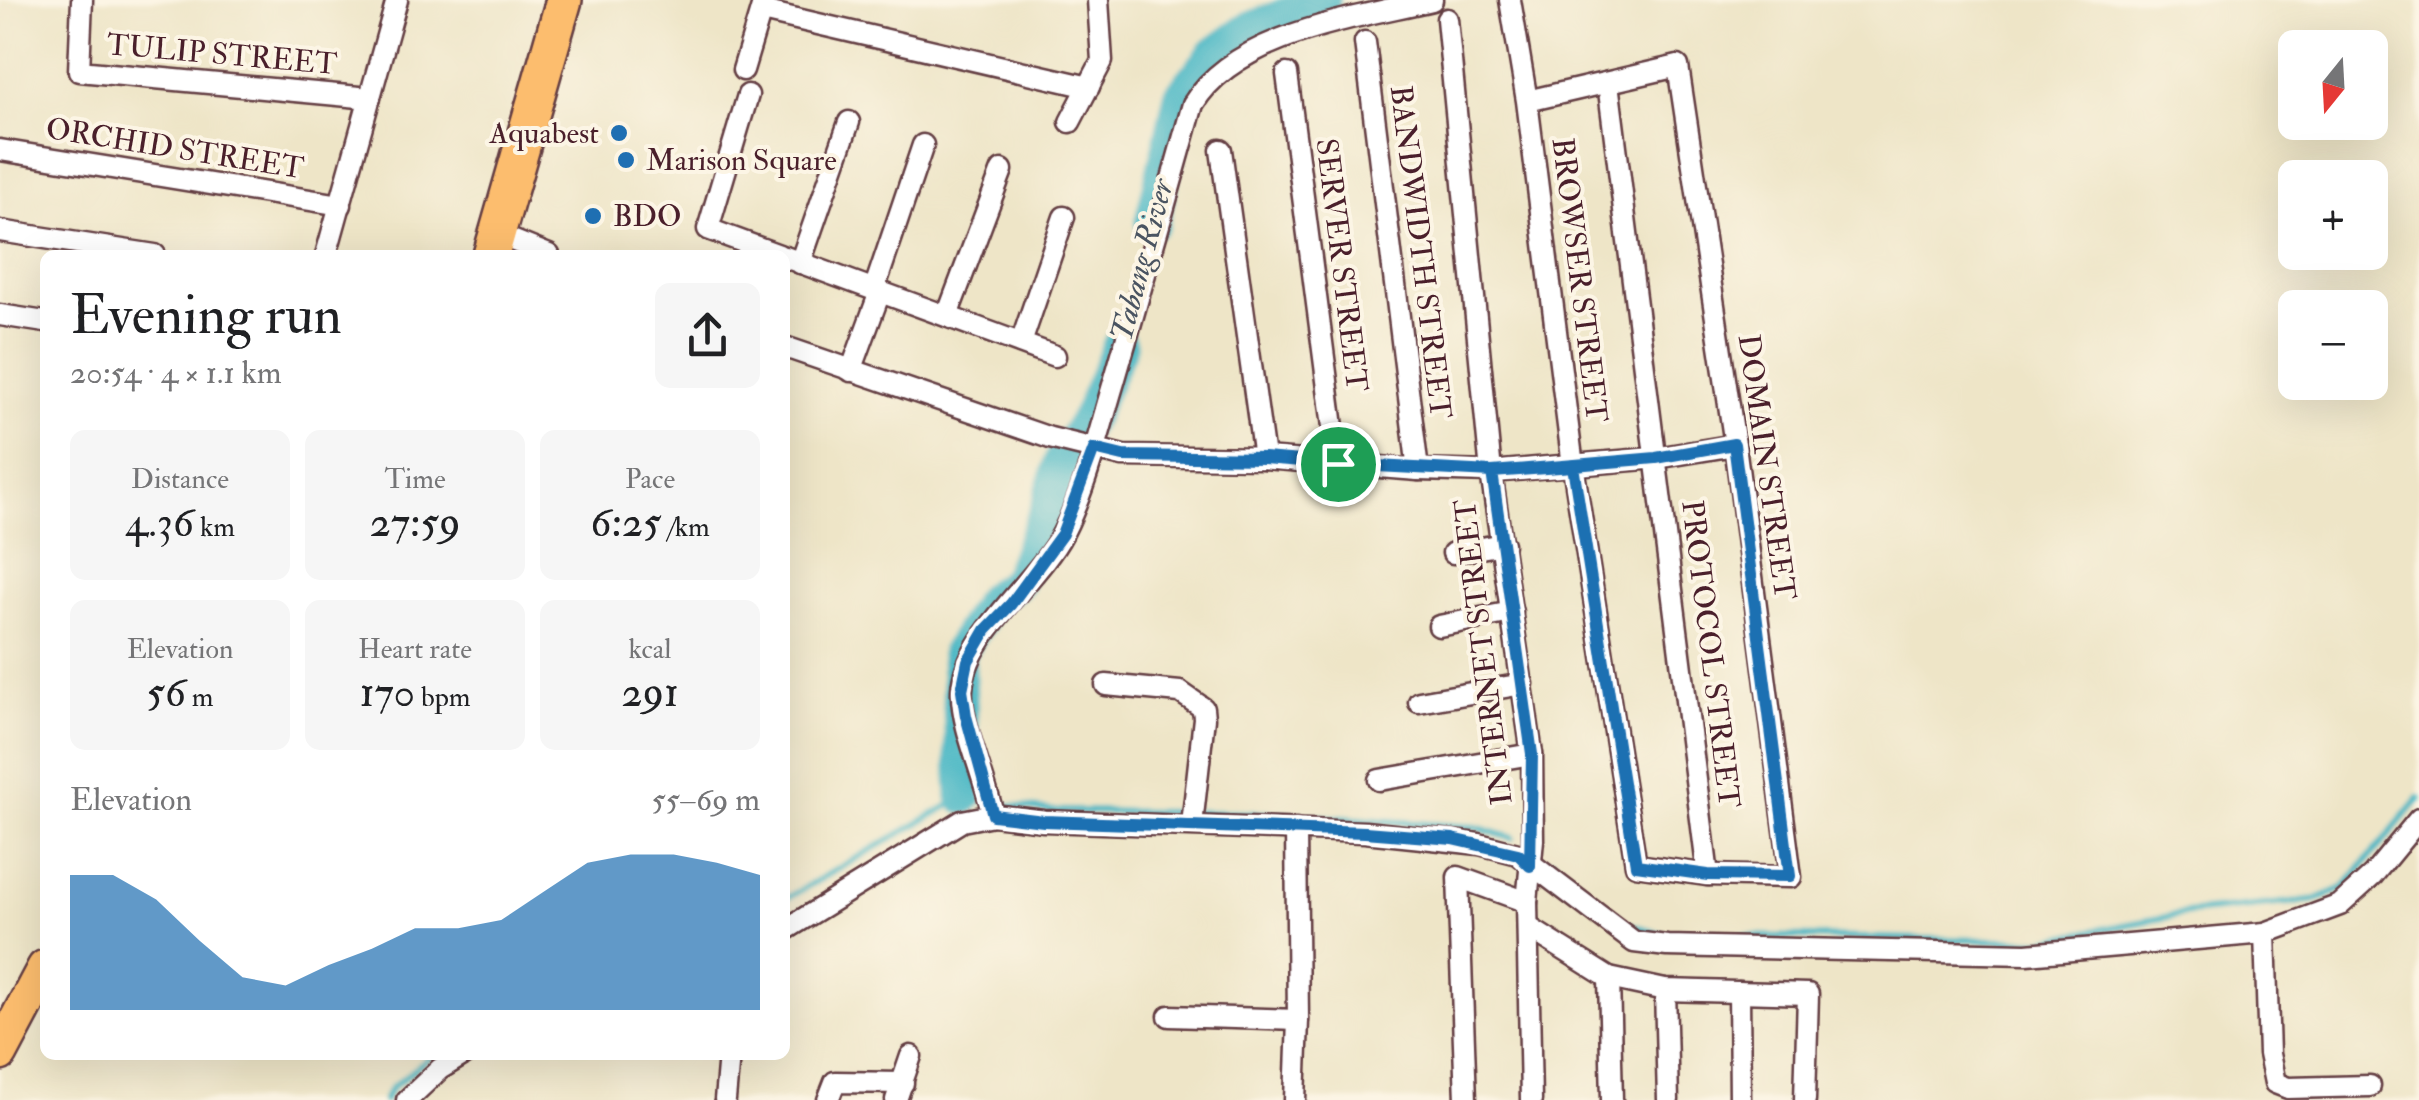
<!DOCTYPE html>
<html lang="en">
<head>
<meta charset="utf-8">
<style>
	:root { --surface:#fff; --page:#f6f6f6; --text:#202124; --muted:#757577; --accent:#1f6fb2 }
	body { margin:0; font-family:"IM FELL Double Pica",serif; background:var(--page); color:var(--text); height:100vh; display:flex; flex-direction:column; font-size:38px; white-space:nowrap }
	* { box-sizing:border-box; margin:0 }
	p { font-size:32px; color:var(--muted) }
	.icon { flex:none; width:55px; height:55px; fill:none; stroke:currentColor; stroke-width:2; stroke-linecap:round; stroke-linejoin:round }
	.map { position:relative; flex:1; overflow:hidden }
	.details { position:absolute; left:40px; top:250px; width:750px; height:810px; display:flex; flex-direction:column; background:var(--surface); border-radius:15px; box-shadow:0 10px 40px #0002 }
	.details>* { flex:none }
	.needle { width:65px; rotate:198deg }
	.tools { position:absolute; left:2278px; top:30px; display:grid; gap:20px }
	.tools a { display:grid; place-items:center; width:110px; height:110px; border-radius:15px; background:var(--surface); box-shadow:0 10px 40px #0002; font-size:50px }
	.pin { position:absolute; display:grid; place-items:center; width:85px; height:85px; color:#fff; margin:-42px; border:5px solid #fff; border-radius:50%; box-shadow:0 2px 10px #0007 }
	.round { display:grid; place-items:center; flex:none; width:105px; height:105px; border-radius:15px; background:var(--page) }
	.summary { display:flex; align-items:center; justify-content:space-between; height:170px; padding:0 30px }
	h1 { font-size:55px; font-weight:600; line-height:75px }
	.stats { display:grid; grid-template-columns:repeat(3,1fr); gap:15px; height:170px; padding:10px 30px }
	.stats div { display:grid; align-content:center; border-radius:15px; background:var(--page); text-align:center }
	.stats b { font-size:42px; font-weight:600 }
	.stats small { font-size:28px; font-weight:400 }
	.stats p { font-size:28px }
	.chart { height:280px; padding:20px 30px }
	.chart p { display:flex; justify-content:space-between }
	.chart svg { width:100%; height:180px; margin-top:10px; fill:var(--accent); opacity:.7 }
	.map>svg:first-child { display:block }
	.lines { fill:none; stroke-linecap:round; stroke-linejoin:round }
	.stream { stroke:#4ab7c5; stroke-width:6 }
	.river { stroke:#4ab7c5; stroke-width:35 }
	.street-casing { stroke:#633d42; stroke-width:25 }
	.highway-casing { stroke:#633d42; stroke-width:40 }
	.street { stroke:#fff; stroke-width:20 }
	.highway { stroke:#fcbd6e; stroke-width:35 }
	.route-casing { stroke:#fff; stroke-width:20 }
	.route { stroke:#1f6fb2; stroke-width:12 }
	.poi-dot { fill:#1f6fb2; stroke:#fcf5e5; stroke-width:4 }
	.labels { text-anchor:middle; stroke-width:8; stroke-linejoin:round; paint-order:stroke }
	.street-label { font-size:30px; fill:#4a1f2b; stroke:#fcf5e5 }
	.poi-label { font-size:30px; fill:#4a1f2b; stroke:#fcf5e5; text-anchor:start }
	.water-label { font-size:32px; font-style:italic; fill:#4a5461; stroke:#fcf5e5 }
</style>
</head>
<body>
<div class="map">
<svg width="2419" height="1100" viewBox="0 0 2419 1100">
	<rect width="100%" height="100%" fill="#fcf5e5"/>
	<filter id="ink" filterUnits="userSpaceOnUse"><feTurbulence type="fractalNoise" baseFrequency=".01" numOctaves="2"/><feDisplacementMap in="SourceGraphic" scale="20" xChannelSelector="R" yChannelSelector="G"/><feConvolveMatrix kernelMatrix="1 2 1 2 8 2 1 2 1" color-interpolation-filters="sRGB"/></filter>
	<filter id="wash" filterUnits="userSpaceOnUse"><feTurbulence type="fractalNoise" baseFrequency=".0048" numOctaves="4" result="noise"/><feDisplacementMap in="SourceGraphic" scale="40" xChannelSelector="R" yChannelSelector="G"/><feGaussianBlur stdDeviation="2.25" result="paint"/><feColorMatrix in="noise" values="0 0 0 0 0 0 0 0 0 0 0 0 0 0 0 0 0 1.4 0 .05"/><feComposite in="paint" operator="in"/></filter>
	<g filter="url(#wash)">
		<rect width="100%" height="100%" fill="#eee5c7"/>
		<g class="lines">
			<!-- stream -->
			<g class="stream">
				<path d="M1003,805L1053,811L1263,813L1475,827L1512,838"/>
				<path d="M1552,861L1591,897"/>
				<path d="M785,899L964,797L979,801"/>
				<path d="M1619,922L1666,935L2041,941L2187,913L2315,900L2344,888L2419,798"/>
				<path d="M384,1100L392,1087L433,1055"/>
			</g>
			<!-- river -->
			<g class="river">
				<path d="M1152,222L1181,96L1215,54L1248,30L1323,0"/>
				<path d="M964,797L958,653L993,598L1017,582L1047,510L1062,459L1089,417L1120,345"/>
			</g>
		</g>
	</g>
	<g filter="url(#ink)">
		<g class="lines">
			<!-- street casing -->
			<g class="street-casing">
				<g id="street">
					<path d="M82,0L79,71L370,98"/>
					<path d="M1510,0L1527,101L1573,466L1636,865L1708,875L1791,877L1735,445L1678,66L1527,101"/>
					<path d="M762,11L1089,87"/>
					<path d="M1447,19L1491,472L1532,754L1533,840L1527,902L1531,1100"/>
					<path d="M1365,42L1418,470"/>
					<path d="M743,70L764,0"/>
					<path d="M1287,74L1338,465"/>
					<path d="M1608,83L1708,875"/>
					<path d="M748,95L708,229L779,255"/>
					<path d="M1070,122L1102,61L1098,0"/>
					<path d="M0,150L341,205"/>
					<path d="M1221,150L1264,458"/>
					<path d="M0,231L155,255"/>
					<path d="M497,234L549,255"/>
					<path d="M326,255L397,0"/>
					<path d="M785,257L1055,356"/>
					<path d="M800,263L849,122"/>
					<path d="M874,290L923,145"/>
					<path d="M0,315L45,322"/>
					<path d="M947,316L1002,170"/>
					<path d="M1021,343L1064,217"/>
					<path d="M785,347L1050,438L1123,456L1264,458L1418,470L1491,472L1656,458L1735,445"/>
					<path d="M851,371L880,292"/>
					<path d="M1453,553L1503,544"/>
					<path d="M1439,626L1512,612"/>
					<path d="M1106,685L1180,692L1203,708L1204,718L1192,825"/>
					<path d="M1419,702L1523,684"/>
					<path d="M1379,780L1532,754"/>
					<path d="M993,815C986,779 960,725 962,690C965,633 1037,583 1063,533C1087,486 1099,431 1114,382C1141,289 1167,197 1193,104C1236,33 1356,18 1432,0"/>
					<path d="M1528,927L1609,978L1665,990L1808,994L1805,1100"/>
					<path d="M785,930L962,821L993,815L1044,821L1365,832L1479,844L1518,854L1634,942L1667,946L2027,954L2265,933L2340,905L2373,875L2419,819"/>
					<path d="M2265,933L2269,1054L2275,1083L2288,1088L2370,1086"/>
					<path d="M1609,978L1612,1100"/>
					<path d="M1665,990L1668,1100"/>
					<path d="M1739,992L1740,1100"/>
					<path d="M1169,1016L1298,1020L1296,829"/>
					<path d="M407,1100L440,1069L463,1055"/>
					<path d="M725,1100L729,1055"/>
					<path d="M828,1100L835,1082L903,1083"/>
					<path d="M896,1100L911,1056"/>
					<path d="M1295,1100L1298,1020"/>
					<path d="M1466,1100L1458,877L1527,902"/>
				</g>
			</g>
			<!-- highway casing -->
			<g class="highway-casing">
				<g id="highway">
					<path d="M491,255L564,0"/>
					<path d="M0,1053L45,968"/>
				</g>
			</g>
			<!-- street -->
			<use href="#street" class="street"/>
			<!-- highway -->
			<use href="#highway" class="highway"/>
		</g>
	</g>
	<g class="lines" filter="url(#ink)">
		<!-- route casing -->
		<g class="route-casing">
			<path id="route" d="M1338,464L1264,458L1123,456L1094,449L1062,534L1011,604L986,630L968,661L962,690L966,716L993,815L1044,821L1365,832L1453,839L1518,854L1530,866L1532,754L1492,472L1656,458L1734,444L1790,876L1708,875L1636,865L1573,466L1492,472L1338,464"/>
		</g>
		<!-- route -->
		<use href="#route" class="route"/>
	</g>
	<!-- markers -->
	<g class="poi-dot">
		<circle cx="619" cy="133" r="10"/>
		<circle cx="626" cy="160" r="10"/>
		<circle cx="593" cy="216" r="10"/>
	</g>
	<g class="labels">
		<!-- street labels -->
		<g class="street-label">
			<text transform="translate(222 54) rotate(5)" y="10">TULIP STREET</text>
			<text transform="translate(175 148) rotate(9)" y="10">ORCHID STREET</text>
			<text transform="translate(1421 252) rotate(83)" y="10">BANDWIDTH STREET</text>
			<text transform="translate(1342 265) rotate(83)" y="10">SERVER STREET</text>
			<text transform="translate(1580 280) rotate(83)" y="10">BROWSER STREET</text>
			<text transform="translate(1767 467) rotate(82)" y="10">DOMAIN STREET</text>
			<text transform="translate(1483 652) rotate(-97)" y="10">INTERNET STREET</text>
			<text transform="translate(1711 654) rotate(83)" y="10">PROTOCOL STREET</text>
		</g>
		<!-- poi labels -->
		<g class="poi-label">
			<text x="599" y="143" text-anchor="end">Aquabest</text>
			<text x="646" y="170">Marison Square</text>
			<text x="613" y="226">BDO</text>
		</g>
		<!-- water labels -->
		<g class="water-label">
			<text transform="translate(1141 260) rotate(-75)" y="11">Tabang River</text>
		</g>
	</g>
</svg>
<div class="tools">
<a><svg class="needle" viewBox="-14 -14 28 28"><path d="M0-13l5 13h-10z" fill="#e53935"/><path d="M0 13l5-13h-10z" fill="#757577"/></svg></a>
<a>+</a>
<a>−</a>
</div>
<div class="pin" style="left:1338px;top:464px;background:#1e9e55"><svg class="icon" aria-label="arrive" viewBox="0 0 24 24"><path d="M6 21V4h12l-3 4 3 4H6"/></svg></div>
<section class="details">
<div class="summary"><div><h1>Evening run</h1><p>20:54 · 4 × 1.1 km</p></div><a class="round"><svg class="icon" aria-label="share" viewBox="0 0 24 24"><path d="M12 15V3M7 8l5-5 5 5M5 13v7h14v-7"/></svg></a></div>
<div class="stats">
<div><p>Distance</p><b>4.36<small> km</small></b></div>
<div><p>Time</p><b>27:59</b></div>
<div><p>Pace</p><b>6:25<small> /km</small></b></div>
</div>
<div class="stats">
<div><p>Elevation</p><b>56<small> m</small></b></div>
<div><p>Heart rate</p><b>170<small> bpm</small></b></div>
<div><p>kcal</p><b>291</b></div>
</div>
<div class="chart"><p><span>Elevation</span>55–69 m</p>
<svg viewBox="0 0 160 44" preserveAspectRatio="none"><path d="M0 44V11L10 11L20 17L30 27L40 36L50 38L60 33L70 29L80 24L90 24L100 22L110 15L120 8L130 6L140 6L150 8L160 11V44z"/></svg>
</div>
</section>
</div>
</body>
</html>
